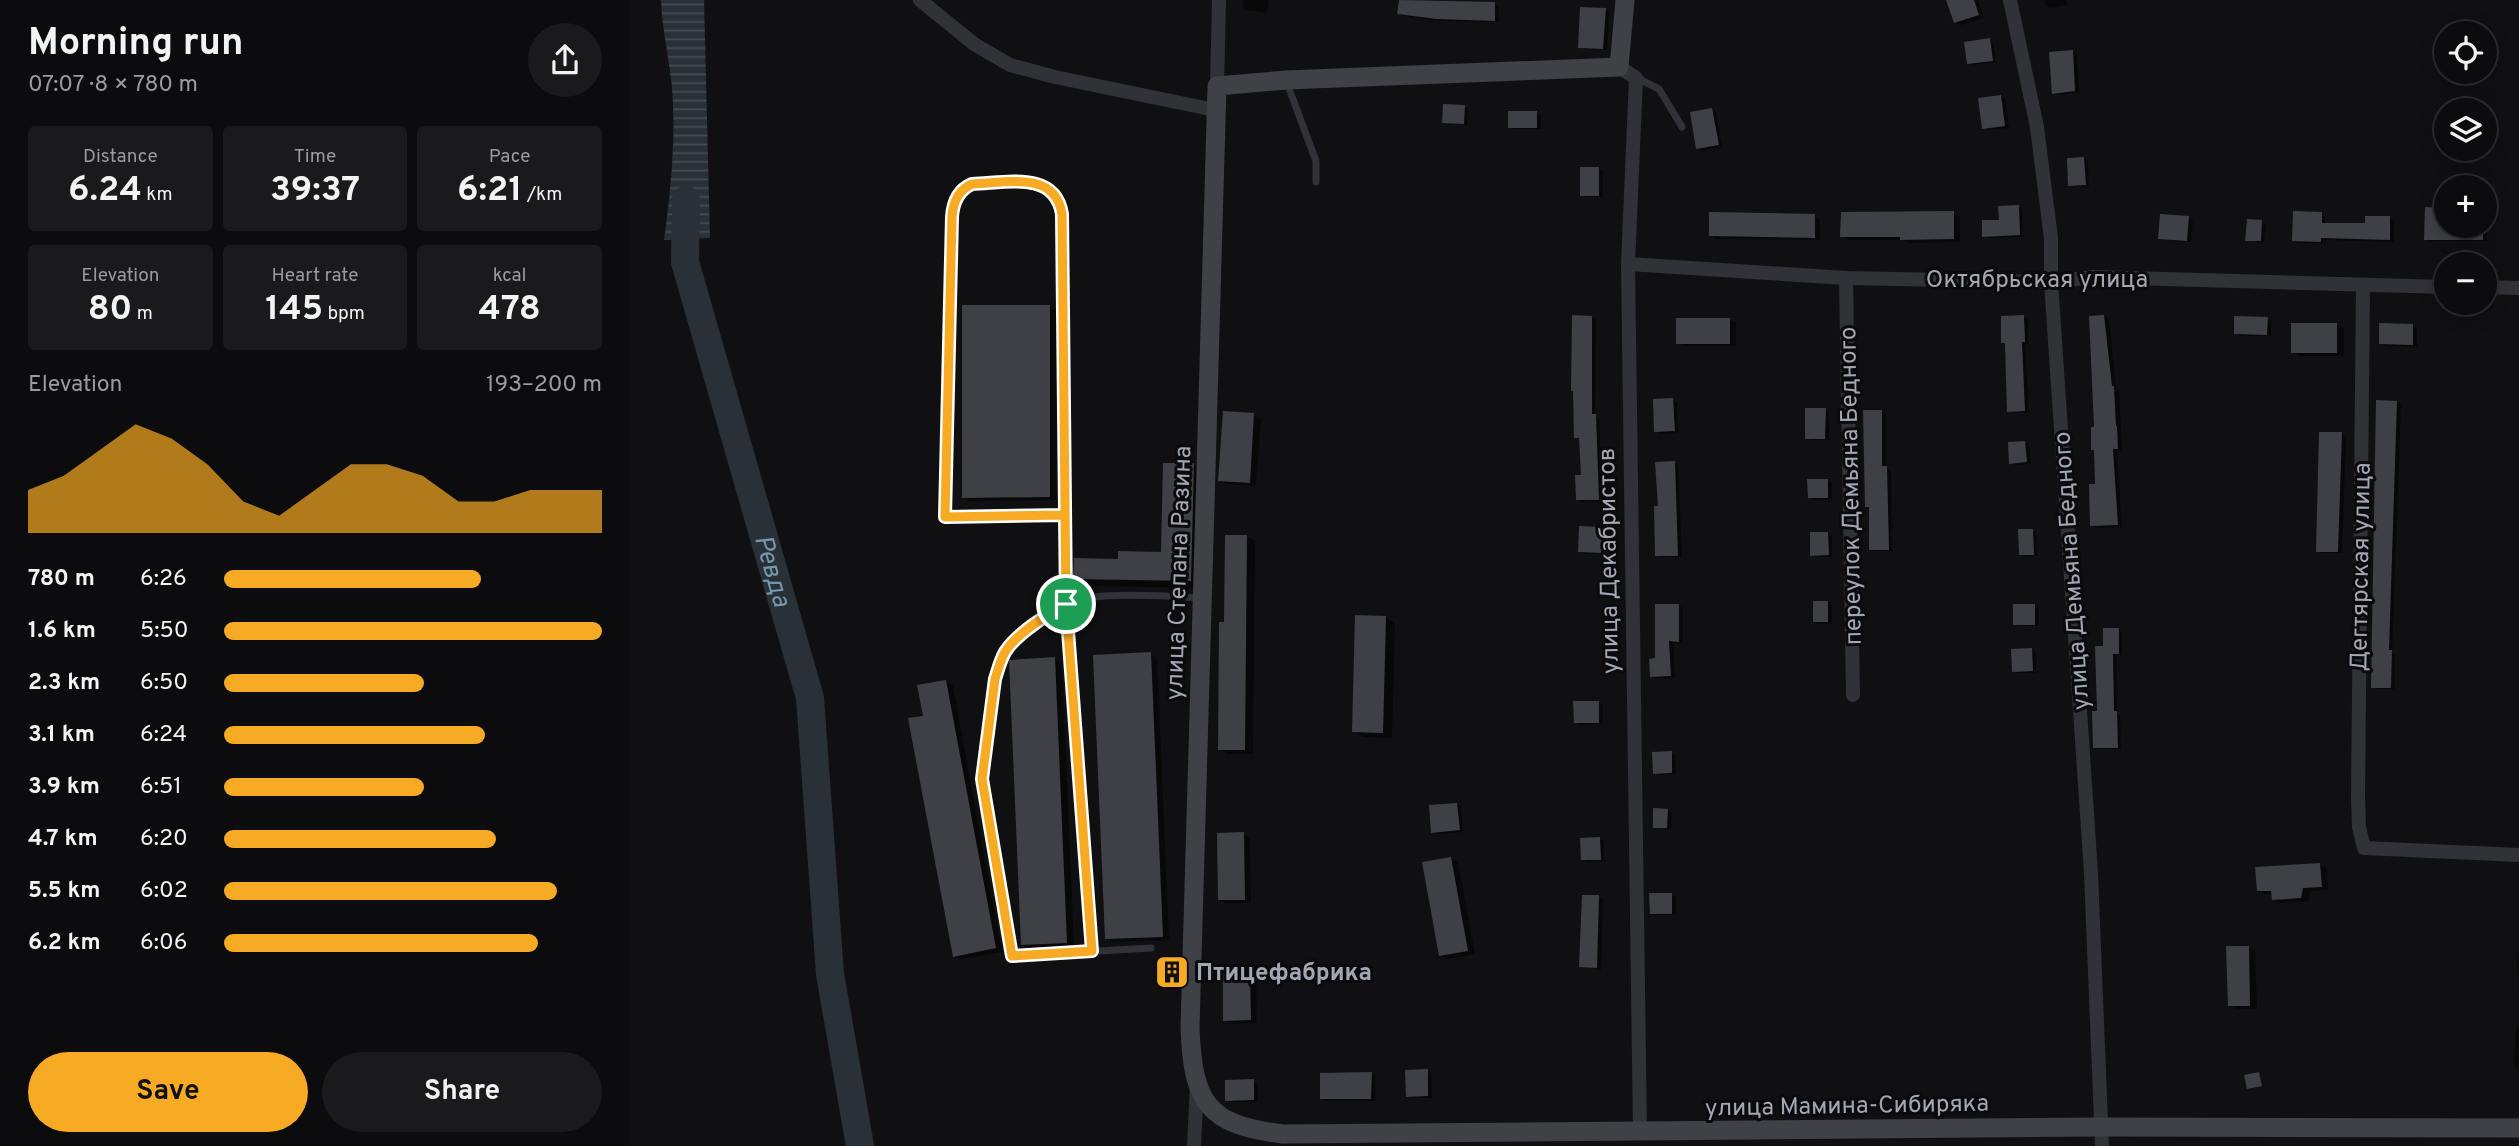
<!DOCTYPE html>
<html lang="en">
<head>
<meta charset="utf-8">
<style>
	:root { --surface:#0c0c0e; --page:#1a1a1c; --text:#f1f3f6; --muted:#9a9b9e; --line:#2c2c2e; --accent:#f7aa23 }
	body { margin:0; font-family:Overpass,sans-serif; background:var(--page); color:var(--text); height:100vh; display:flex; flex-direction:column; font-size:26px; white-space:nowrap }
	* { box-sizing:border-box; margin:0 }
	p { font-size:23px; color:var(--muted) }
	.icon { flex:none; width:38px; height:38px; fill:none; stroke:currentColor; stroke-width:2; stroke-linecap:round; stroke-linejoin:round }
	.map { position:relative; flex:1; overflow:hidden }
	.drawer { display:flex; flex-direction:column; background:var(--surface); width:630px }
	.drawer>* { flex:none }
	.controls { position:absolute; left:1804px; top:21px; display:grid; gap:14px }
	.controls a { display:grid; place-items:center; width:63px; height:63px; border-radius:50%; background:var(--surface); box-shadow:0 4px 18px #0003,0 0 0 2px var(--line); font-size:35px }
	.pin { position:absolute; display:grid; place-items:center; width:60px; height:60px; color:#fff; margin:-30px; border:4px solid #fff; border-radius:50%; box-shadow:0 2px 7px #0007 }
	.round { display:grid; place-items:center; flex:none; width:74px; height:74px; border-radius:37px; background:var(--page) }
	.overview { display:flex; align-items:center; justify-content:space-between; height:119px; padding:0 28px }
	h1 { font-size:38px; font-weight:700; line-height:52px }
	.stats { display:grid; grid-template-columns:repeat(3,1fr); gap:10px; height:119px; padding:7px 28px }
	.stats div { display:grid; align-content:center; border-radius:7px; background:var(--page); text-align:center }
	.stats b { font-size:35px; font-weight:700 }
	.stats small { font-size:19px; font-weight:400 }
	.stats p { font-size:19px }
	.chart { height:196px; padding:14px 28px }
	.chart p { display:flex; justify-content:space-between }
	.chart svg { width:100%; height:126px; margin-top:7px; fill:var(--accent); opacity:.7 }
	.primary-button { display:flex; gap:14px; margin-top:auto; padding:14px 28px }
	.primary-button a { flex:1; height:80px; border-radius:42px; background:var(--accent); color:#111; font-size:28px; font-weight:700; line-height:80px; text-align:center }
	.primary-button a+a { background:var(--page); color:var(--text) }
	ul { padding:0 28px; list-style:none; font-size:23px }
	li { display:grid; grid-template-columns:112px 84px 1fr; align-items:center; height:52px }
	li i { height:18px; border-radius:9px; background:var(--accent) }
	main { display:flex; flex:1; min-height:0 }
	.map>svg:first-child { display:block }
	.water { fill:url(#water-rules) }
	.shadow { fill:#0007 }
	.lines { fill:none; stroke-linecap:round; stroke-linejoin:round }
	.river { stroke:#293137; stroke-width:28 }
	.building { fill:#3f4045 }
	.lane { stroke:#313237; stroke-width:7 }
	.street { stroke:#313237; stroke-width:14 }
	.secondary { stroke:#3f4147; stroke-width:19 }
	.route-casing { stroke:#fff; stroke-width:14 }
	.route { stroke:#f7aa23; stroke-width:9 }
	.labels { text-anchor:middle; stroke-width:6; stroke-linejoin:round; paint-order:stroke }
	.street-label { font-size:24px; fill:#a1a7b3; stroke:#0b0b0d }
	.poi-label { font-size:24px; font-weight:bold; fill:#a1a7b3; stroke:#0b0b0d; text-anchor:start }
	.water-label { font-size:26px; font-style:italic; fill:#7697b0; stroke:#0b0b0d }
</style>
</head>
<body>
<main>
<section class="drawer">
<div class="overview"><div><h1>Morning run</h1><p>07:07 · 8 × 780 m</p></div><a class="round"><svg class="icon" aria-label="share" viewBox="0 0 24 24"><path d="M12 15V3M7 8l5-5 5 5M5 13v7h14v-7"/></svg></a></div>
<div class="stats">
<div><p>Distance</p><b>6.24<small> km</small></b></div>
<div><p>Time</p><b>39:37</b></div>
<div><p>Pace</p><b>6:21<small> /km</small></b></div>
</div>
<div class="stats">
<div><p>Elevation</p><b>80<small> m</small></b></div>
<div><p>Heart rate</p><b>145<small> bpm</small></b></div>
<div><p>kcal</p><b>478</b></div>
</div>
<div class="chart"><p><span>Elevation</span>193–200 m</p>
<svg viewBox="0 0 160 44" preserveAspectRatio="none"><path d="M0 44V29L10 24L20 15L30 6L40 11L50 20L60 33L70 38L80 29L90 20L100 20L110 24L120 33L130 33L140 29L150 29L160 29V44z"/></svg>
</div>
<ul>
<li><b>780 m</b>6:26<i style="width:68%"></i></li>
<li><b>1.6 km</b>5:50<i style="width:100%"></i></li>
<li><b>2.3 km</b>6:50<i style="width:53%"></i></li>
<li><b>3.1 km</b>6:24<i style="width:69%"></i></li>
<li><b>3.9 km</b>6:51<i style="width:53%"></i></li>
<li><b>4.7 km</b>6:20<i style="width:72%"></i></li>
<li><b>5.5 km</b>6:02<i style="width:88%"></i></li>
<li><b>6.2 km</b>6:06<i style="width:83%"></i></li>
</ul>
<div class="primary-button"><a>Save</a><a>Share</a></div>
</section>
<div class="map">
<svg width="1889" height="1146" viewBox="0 0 1889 1146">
	<defs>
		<pattern id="water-rules" width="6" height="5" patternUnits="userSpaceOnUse" patternTransform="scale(1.75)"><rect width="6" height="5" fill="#293137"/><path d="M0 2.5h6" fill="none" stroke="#454c52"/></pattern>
	</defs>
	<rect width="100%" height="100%" fill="#101012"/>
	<!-- water -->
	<path class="water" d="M31,0H74L80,238L34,240C41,190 46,138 42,87C39,58 32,29 31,0Z"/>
	<!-- shadow -->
	<g class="shadow">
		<path d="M613,0H639L637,13L617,10L612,7Z"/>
		<path d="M771,0L865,4L869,6V22L813,21L773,16L769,13Z"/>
		<path d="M1317,0H1348L1354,18L1331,25L1325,22Z"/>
		<path d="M1415,0H1436L1437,5L1420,8L1416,6Z"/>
		<path d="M975,10L979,12L977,50L954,49L950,47Z"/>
		<path d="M1359,40L1363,42L1366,62L1343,65L1339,63Z"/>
		<path d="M1442,52L1447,54L1449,92L1428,95L1423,93Z"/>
		<path d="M1371,97L1375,99L1379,128L1358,130L1354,128Z"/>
		<path d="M834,107L838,109L837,125L814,122Z"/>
		<path d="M1082,110L1086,112L1092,147L1072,151L1068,148Z"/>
		<path d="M907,113L911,115V129H884L879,127Z"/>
		<path d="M1454,158L1458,161L1459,186L1444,187L1440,185Z"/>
		<path d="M969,169L973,171V197H956L952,195Z"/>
		<path d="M1388,207L1392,209L1393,237L1358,238L1354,236Z"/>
		<path d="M1855,207L1857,241H1800L1796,239V209H1816V226H1855Z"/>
		<path d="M1323,213L1330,217V242L1279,243L1273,240H1219L1212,236Z"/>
		<path d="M1691,214L1695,216V225H1737L1760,218L1764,220V242L1695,240V243H1668L1664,240Z"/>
		<path d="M1184,215L1190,219V240L1086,239L1081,235Z"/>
		<path d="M1558,218L1563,220L1561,242L1534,240L1530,238Z"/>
		<path d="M1632,222L1636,224L1634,243L1617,240Z"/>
		<path d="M419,307L426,311V500L340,501L333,497Z"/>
		<path d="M1474,316L1479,319L1486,389L1489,390L1492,451H1487L1492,527L1467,528L1462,525L1467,486L1465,428Z"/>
		<path d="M1394,317L1398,319V344H1395L1399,412L1383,413L1379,411L1377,344L1373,342Z"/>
		<path d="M962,318L966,320L965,416L969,419L973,501L952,502L948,499L952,477L951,440L946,437Z"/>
		<path d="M1637,319L1641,321V336H1610L1605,333Z"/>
		<path d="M1099,320L1106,323V346H1054L1048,343Z"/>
		<path d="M1707,325L1714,329V356H1670L1663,352Z"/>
		<path d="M1783,325L1787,328V347L1755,346L1750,343Z"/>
		<path d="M1043,400L1047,402L1048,433L1030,434L1026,431Z"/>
		<path d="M1748,402H1767L1771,405L1762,653L1765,654V689H1747L1743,687Z"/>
		<path d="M1195,410L1199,412V440H1181L1177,438Z"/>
		<path d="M1252,412L1256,414V468L1261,471L1262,551H1245L1241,549L1240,509L1236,506Z"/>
		<path d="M624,415L631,419L626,486L597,484L590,480Z"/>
		<path d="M1712,434L1716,437L1712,553H1692L1688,551Z"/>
		<path d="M1395,443L1399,445L1401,464L1385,465L1381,463Z"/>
		<path d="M1044,463L1048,465L1052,557H1031L1027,555L1029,508Z"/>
		<path d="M563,465L578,473L574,588L459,586L445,578L489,561L533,554Z"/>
		<path d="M1197,480L1202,483V499L1184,500L1180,497Z"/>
		<path d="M971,529L975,531V554H954L950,551Z"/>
		<path d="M1402,531L1406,533L1407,556L1394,557L1390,554Z"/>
		<path d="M1198,533L1202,536V557H1186L1182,555Z"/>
		<path d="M616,536L625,541L623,754H598L589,749L596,624Z"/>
		<path d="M1198,602L1202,605V624H1188L1184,621Z"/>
		<path d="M1404,605L1408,608V626H1389L1385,624Z"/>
		<path d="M1049,606L1053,608V643H1043L1045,678L1026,679L1022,676L1026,660Z"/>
		<path d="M755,617L765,623L762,738L733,737L724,731Z"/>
		<path d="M1488,630L1492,632V655H1486L1487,713L1490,715L1491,749H1468L1465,747L1475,647Z"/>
		<path d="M1401,650L1406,653V673H1388L1384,671Z"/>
		<path d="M521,654L527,658L539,940L483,942L476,938Z"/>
		<path d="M425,659L432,663L444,946L399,948L392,944Z"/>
		<path d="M316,682L323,686L372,952L331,959L324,955L295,717Z"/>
		<path d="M969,703L973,705V724L949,725L945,722Z"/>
		<path d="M1041,753L1045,755L1046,774L1029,775L1025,773Z"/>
		<path d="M827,804L831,807L833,832L807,834L803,831Z"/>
		<path d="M1038,810L1042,813L1041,830L1024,827Z"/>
		<path d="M614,834L620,838L621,903H596L589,899Z"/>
		<path d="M970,839L974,841V861L957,862L953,859Z"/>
		<path d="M821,858L828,862L845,954L817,959L811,955Z"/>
		<path d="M1690,865L1697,869L1698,890L1680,891L1678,901L1650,903L1643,899V894H1635L1628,890Z"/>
		<path d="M1041,895L1046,897V915H1025L1021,913Z"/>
		<path d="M954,896L969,897L973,899L971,970L951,966Z"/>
		<path d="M1618,947L1625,951L1627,1009H1607L1600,1005Z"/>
		<path d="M1889,950V1002L1887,951Z"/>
		<path d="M548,962L552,964L553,987L542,988L537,985Z"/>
		<path d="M620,973L626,977L627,1023L602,1024L595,1020Z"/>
		<path d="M1886,1027H1889V1070L1884,1067Z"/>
		<path d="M797,1071L801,1074L802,1098H782L778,1096Z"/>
		<path d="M741,1073L745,1076V1101H696L691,1098Z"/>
		<path d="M623,1081L627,1083L628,1102H601L597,1100Z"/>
	</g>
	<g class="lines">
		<!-- river -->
		<path class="river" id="s1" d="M56,200L55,262L180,698L200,974L230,1146"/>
	</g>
	<!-- building -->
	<g class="building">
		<path d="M769,0L865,2V21L807,19L767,14Z"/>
		<path d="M1316,0H1344L1349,15L1324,23Z"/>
		<path d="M950,7L976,8L973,49L948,48Z"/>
		<path d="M1360,38L1363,61L1337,64L1334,42Z"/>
		<path d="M1443,50L1445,91L1422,94L1419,52Z"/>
		<path d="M1371,95L1375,126L1352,129L1348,98Z"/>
		<path d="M813,104L835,105L834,124L812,123Z"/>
		<path d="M1082,108L1089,145L1066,149L1060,112Z"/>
		<rect x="878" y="111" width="29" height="17"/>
		<path d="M1454,157L1456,185L1438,186L1437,158Z"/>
		<rect x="950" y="167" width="19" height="29"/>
		<path d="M1389,205L1390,235L1352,237V220H1369L1368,206Z"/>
		<path d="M1795,207L1816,208V226H1853V240H1794Z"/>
		<path d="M1324,211V239L1270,240V237H1210L1211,212Z"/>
		<path d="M1663,211L1692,212V223H1735V216H1760V240L1691,238V242L1662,241Z"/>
		<path d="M1079,212L1185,214V238L1079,236Z"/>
		<path d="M1530,214L1559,216L1557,241L1528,239Z"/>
		<path d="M1617,219L1632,220L1631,241H1615Z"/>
		<path d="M332,305H420V497L332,498Z"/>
		<path d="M942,315L962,316V414H966L969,500H946L945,475H951L949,438H944L943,391H941Z"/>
		<path d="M1394,315L1395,342H1392L1395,411L1377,412L1375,343H1371V316Z"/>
		<path d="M1474,315L1482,386H1484L1486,426H1487L1488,449H1483L1488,525L1460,526L1459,484H1465L1464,450H1461V427H1464L1459,316Z"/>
		<path d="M1604,316L1638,317L1637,335L1604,334Z"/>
		<rect x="1046" y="318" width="54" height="26"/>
		<rect x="1661" y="323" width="46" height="30"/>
		<path d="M1749,323L1783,324V345L1749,344Z"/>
		<path d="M1043,398L1045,431L1024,432L1023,399Z"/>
		<path d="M1746,400L1767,401L1759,650H1762L1761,688H1741Z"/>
		<path d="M1175,408H1196L1195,439H1175Z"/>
		<path d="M1233,410H1252V466H1257L1259,550H1239V507H1235Z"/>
		<path d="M593,411L624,413L620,483L588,481Z"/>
		<path d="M1689,432H1712L1708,552H1686Z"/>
		<path d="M1395,441L1397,462L1379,464L1378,442Z"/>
		<path d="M1045,461L1048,556H1025L1024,506H1028L1025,462Z"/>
		<path d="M533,463H564L561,581L443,579L444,558L488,559V551L531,552Z"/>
		<path d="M1177,479H1198V498H1178Z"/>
		<path d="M949,526L972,527L971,553L948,552Z"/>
		<path d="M1388,529H1403L1404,555H1389Z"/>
		<path d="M1180,532H1198L1199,555L1180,556Z"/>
		<path d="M595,535H617L615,750H588L589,622H594Z"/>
		<rect x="1183" y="601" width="15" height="21"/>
		<path d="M1025,604H1049V642L1039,641L1041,676L1020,677L1019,659L1025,658Z"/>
		<rect x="1383" y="604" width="22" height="21"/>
		<path d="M725,615L756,616L753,733L722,732Z"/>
		<path d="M1473,628H1489V654H1483L1484,711H1487L1488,748H1463L1462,711H1467L1465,646H1473Z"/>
		<path d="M1402,648L1403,671L1382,672L1381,649Z"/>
		<path d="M521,652L533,937L475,939L463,655Z"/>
		<path d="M425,657L437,943L391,945L379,660Z"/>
		<path d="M316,680L366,948L323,957L278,718L293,716L287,685Z"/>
		<path d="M943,701H969V723H944Z"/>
		<path d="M1042,751V773L1023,774L1022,752Z"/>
		<path d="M827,803L830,830L801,833L799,805Z"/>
		<path d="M1023,808L1038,809L1037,828H1023Z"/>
		<path d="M614,832L615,900H588L587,833Z"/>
		<path d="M970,837L971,860H951L950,838Z"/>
		<path d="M821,857L838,951L809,956L792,862Z"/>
		<path d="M1690,863L1692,887L1673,888L1671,898L1642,900L1641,891H1627L1625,867Z"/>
		<path d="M1019,893H1042V914H1020Z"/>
		<path d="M952,895H969L967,968L949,967Z"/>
		<path d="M1596,946H1619L1620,1006H1598Z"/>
		<path d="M549,960V986H536L535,961Z"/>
		<path d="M620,971L621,1020L593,1021V972Z"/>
		<path d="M798,1069V1096L776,1097L775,1070Z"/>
		<path d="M742,1072L741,1099H690V1073Z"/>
		<path d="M1629,1072L1632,1086L1617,1089L1614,1075Z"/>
		<path d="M624,1079V1100L595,1101V1080Z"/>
	</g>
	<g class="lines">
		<!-- lane -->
		<g class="lane">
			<path d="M1007,78L1029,89L1052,127"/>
			<path d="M657,83L686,161V182"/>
			<path d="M435,515L315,517L322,217C323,202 328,190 342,184C376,183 425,170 432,214L436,604L462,951"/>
			<path d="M521,948L382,956L352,779L365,679C372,653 381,644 401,627C413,618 423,609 437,603C466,591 538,596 572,598"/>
		</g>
		<!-- street -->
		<g class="street">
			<path d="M290,0L344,44L380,65L425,77L585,110"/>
			<path d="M1380,0L1407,127L1421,238V282L1461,873L1472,1146"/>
			<path d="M989,67L1006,78L998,264L1010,1132"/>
			<path d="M587,86L589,0"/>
			<path d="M998,264L1216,278L1421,282L1464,277L1816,287"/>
			<path d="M1216,278L1223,695"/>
			<path d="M1733,285L1728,798L1729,827L1734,848L1889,855"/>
			<path d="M1855,287L1889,288"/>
			<path d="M564,1146L567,1084"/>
		</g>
		<!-- secondary -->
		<path class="secondary" d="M995,0L989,67L656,80L587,86L560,1028C563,1103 577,1125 653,1134L1472,1127L1889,1128"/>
	</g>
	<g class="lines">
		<!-- route casing -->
		<g class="route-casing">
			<path id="route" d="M436,604L432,214C425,170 376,183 342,184C328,190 323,202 322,217L315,517L435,515L436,604L462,951L382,956L352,779L365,679C368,670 370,661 375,652C386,634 418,614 436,604"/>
		</g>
		<!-- route -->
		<use href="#route" class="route"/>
	</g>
	<!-- icons -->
	<defs>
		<g id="building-square" transform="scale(1.75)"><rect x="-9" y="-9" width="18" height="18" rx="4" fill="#f7aa23" stroke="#0b0b0d"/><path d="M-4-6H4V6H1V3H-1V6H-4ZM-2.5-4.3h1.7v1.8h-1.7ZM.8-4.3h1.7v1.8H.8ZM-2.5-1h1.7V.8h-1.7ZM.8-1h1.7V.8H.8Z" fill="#111"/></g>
	</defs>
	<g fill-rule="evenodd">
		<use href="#building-square" x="542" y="972"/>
	</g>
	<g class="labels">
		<!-- street labels -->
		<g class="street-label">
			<text x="1407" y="287">Октябрьская улица</text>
			<text transform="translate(1220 486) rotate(-91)" y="8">переулок Демьяна Бедного</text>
			<text transform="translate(978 561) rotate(-91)" y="8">улица Декабристов</text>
			<text transform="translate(1730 567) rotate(-89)" y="8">Дегтярская улица</text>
			<text transform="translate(1441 571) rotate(-94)" y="8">улица Демьяна Бедного</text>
			<text transform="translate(548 573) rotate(-88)" y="8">улица Степана Разина</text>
			<text transform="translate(1217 1105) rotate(-1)" y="8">улица Мамина-Сибиряка</text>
		</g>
		<!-- poi labels -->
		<g class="poi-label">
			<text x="566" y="980">Птицефабрика</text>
		</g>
		<!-- water labels -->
		<g class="water-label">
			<text dy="9" stroke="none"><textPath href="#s1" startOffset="383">Ревда</textPath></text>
		</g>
	</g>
</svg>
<div class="controls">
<a><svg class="icon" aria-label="locate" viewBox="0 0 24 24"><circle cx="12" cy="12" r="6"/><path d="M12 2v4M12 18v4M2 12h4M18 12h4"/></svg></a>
<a><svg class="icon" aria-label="layers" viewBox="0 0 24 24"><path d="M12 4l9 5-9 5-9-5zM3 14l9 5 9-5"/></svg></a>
<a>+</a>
<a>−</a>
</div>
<div class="pin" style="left:436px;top:604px;background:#1e9e55"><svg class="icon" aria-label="arrive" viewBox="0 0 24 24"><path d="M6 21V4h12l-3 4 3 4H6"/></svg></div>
</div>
</main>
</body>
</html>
